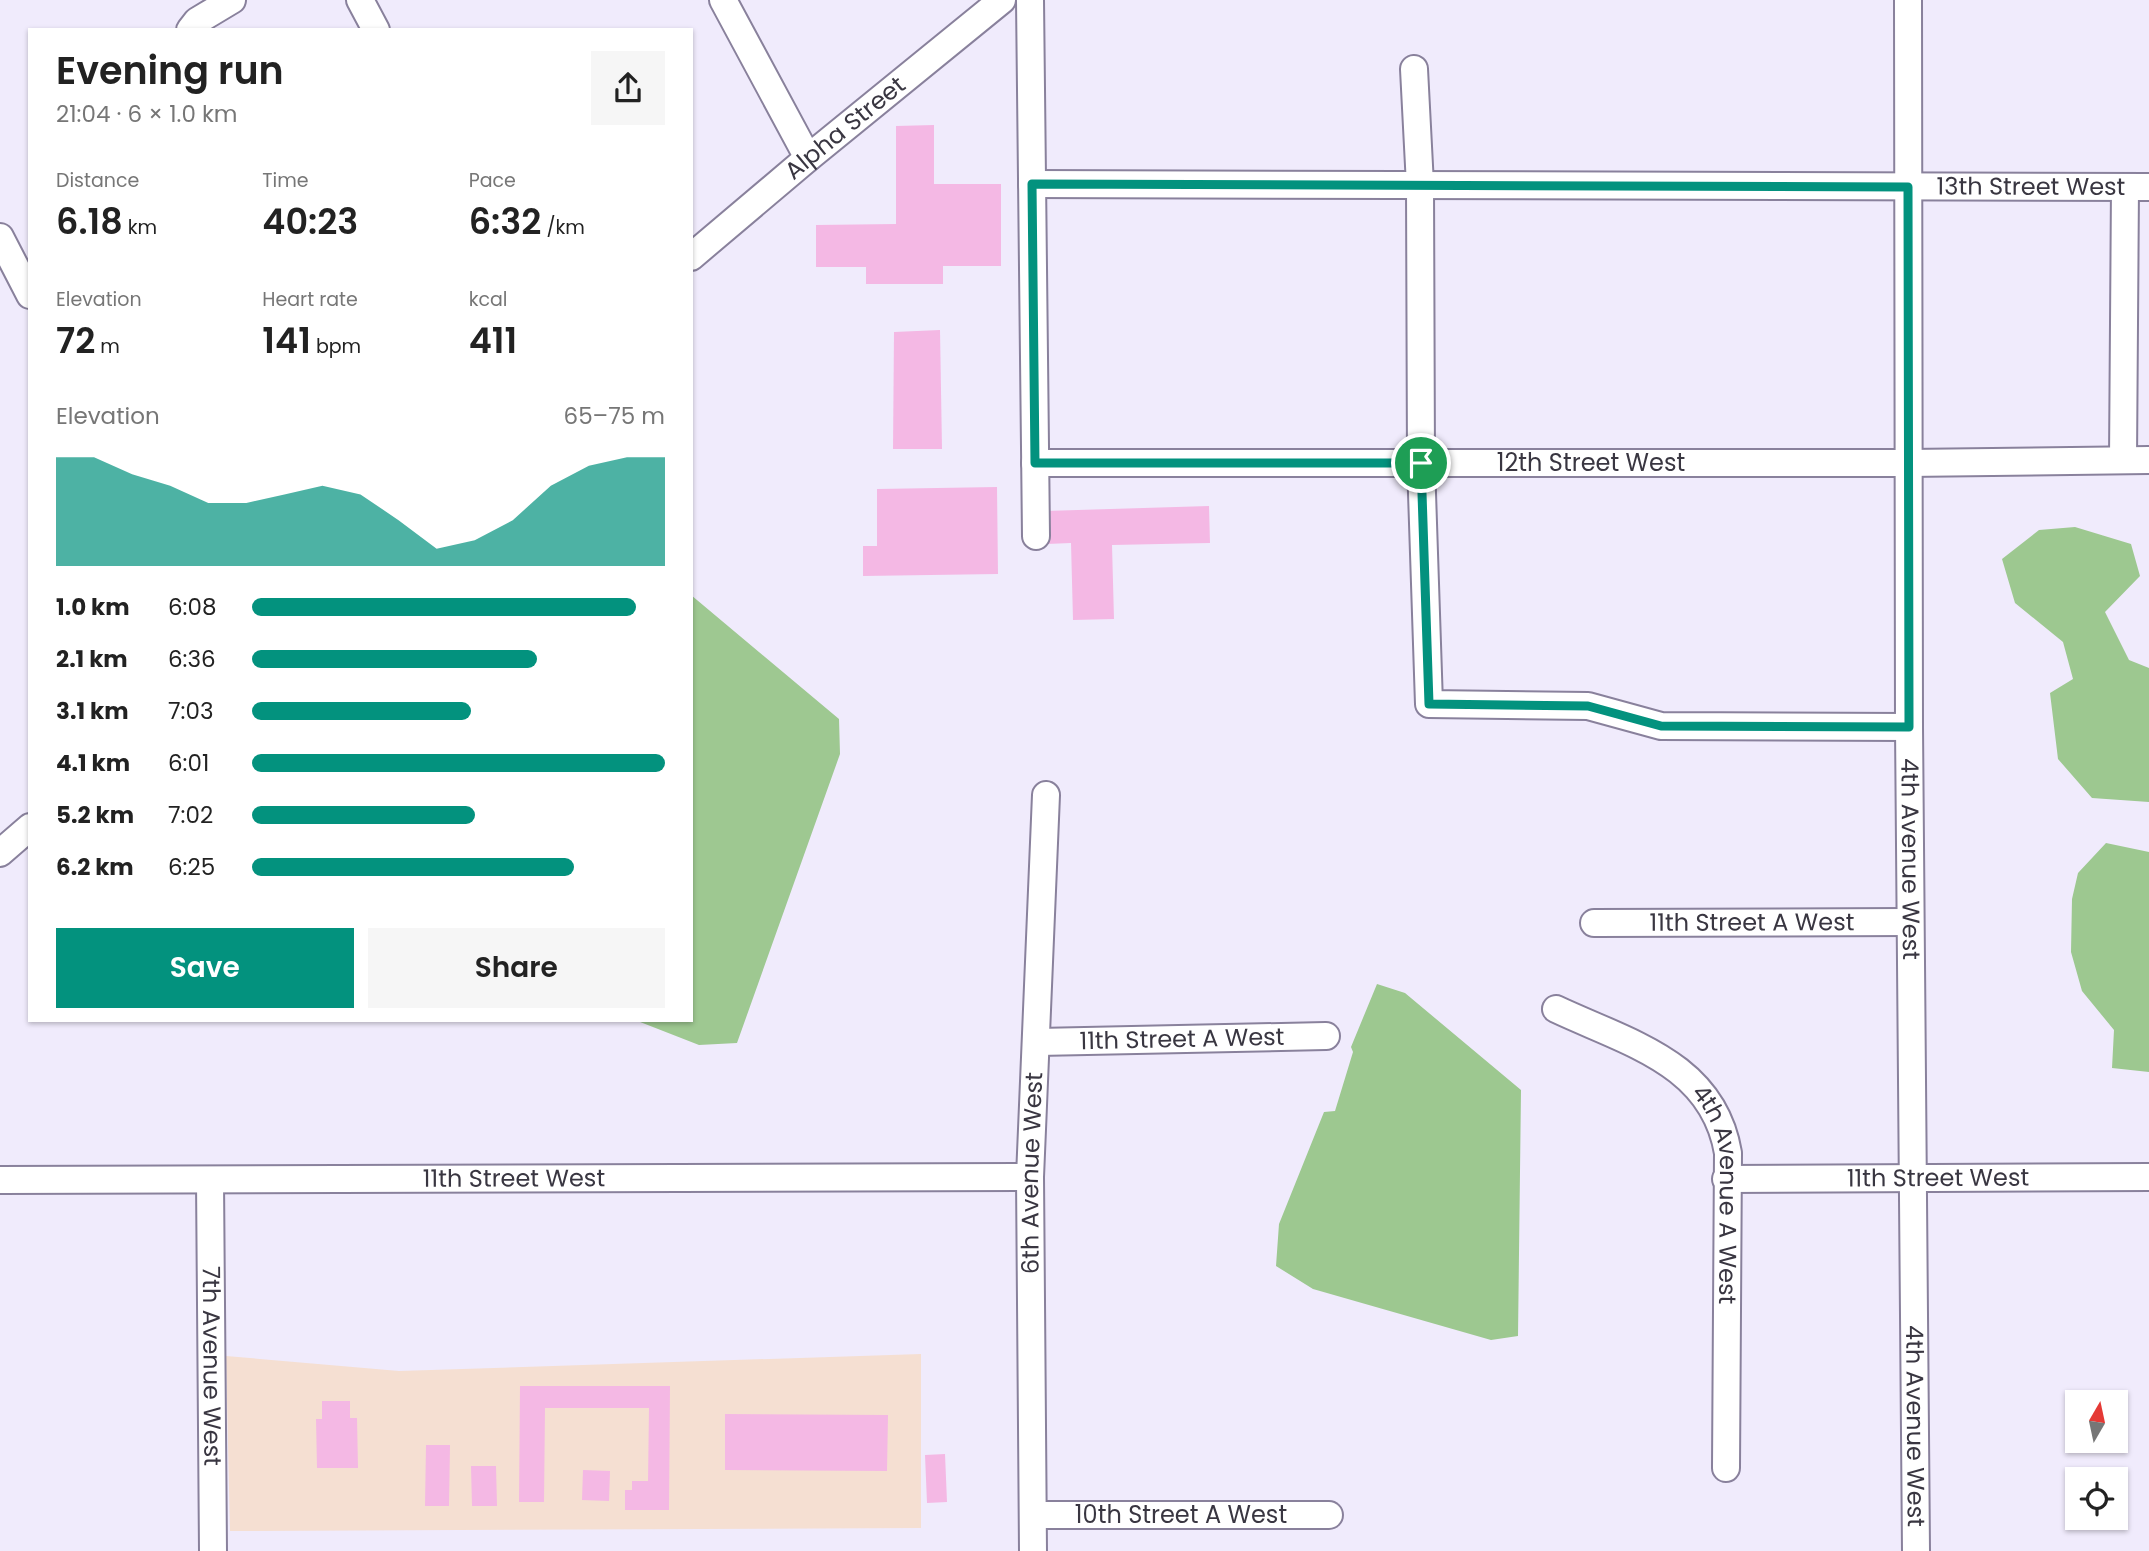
<!DOCTYPE html>
<html lang="en">
<head>
<meta charset="utf-8">
<style>
	:root { --surface:#fff; --page:#f6f6f6; --text:#222; --muted:#767676; --accent:#03927e }
	body { margin:0; font-family:Poppins,sans-serif; background:var(--page); color:var(--text); height:100vh; display:flex; flex-direction:column; font-size:26px; white-space:nowrap }
	* { box-sizing:border-box; margin:0 }
	p { font-size:23px; color:var(--muted) }
	.icon { flex:none; width:38px; height:38px; fill:none; stroke:currentColor; stroke-width:2; stroke-linecap:round; stroke-linejoin:round }
	.map { position:relative; flex:1; overflow:hidden }
	.side { position:absolute; left:28px; top:28px; width:665px; height:994px; display:flex; flex-direction:column; background:var(--surface); border-radius:0px; box-shadow:0 2px 5px #0004 }
	.side>* { flex:none }
	.needle { width:46px; rotate:9deg }
	.controls { position:absolute; left:2065px; top:1390px; display:grid; gap:14px }
	.controls a { display:grid; place-items:center; width:63px; height:63px; border-radius:0px; background:var(--surface); box-shadow:0 2px 5px #0004; font-size:35px }
	.pin { position:absolute; display:grid; place-items:center; width:60px; height:60px; color:#fff; margin:-30px; border:4px solid #fff; border-radius:50%; box-shadow:0 2px 7px #0007 }
	.round { display:grid; place-items:center; flex:none; width:74px; height:74px; border-radius:0px; background:var(--page) }
	.overview { display:flex; align-items:center; justify-content:space-between; height:119px; padding:0 28px }
	h1 { font-size:38px; font-weight:600; line-height:52px }
	.stats { display:grid; grid-template-columns:repeat(3,1fr); gap:10px; height:119px; padding:7px 28px }
	.stats div { display:grid; align-content:center }
	.stats b { font-size:35px; font-weight:600 }
	.stats small { font-size:19px; font-weight:400 }
	.stats p { font-size:19px }
	.chart { height:196px; padding:14px 28px }
	.chart p { display:flex; justify-content:space-between }
	.chart svg { width:100%; height:126px; margin-top:7px; fill:var(--accent); opacity:.7 }
	.primary-button { display:flex; gap:14px; margin-top:auto; padding:14px 28px }
	.primary-button a { flex:1; height:80px; border-radius:0px; background:var(--accent); color:#fff; font-size:28px; font-weight:600; line-height:80px; text-align:center }
	.primary-button a+a { background:var(--page); color:var(--text) }
	ul { padding:0 28px; list-style:none; font-size:23px }
	li { display:grid; grid-template-columns:112px 84px 1fr; align-items:center; height:52px }
	li i { height:18px; border-radius:9px; background:var(--accent) }
	.map>svg:first-child { display:block }
	.commercial { fill:#f5dfd2 }
	.green { fill:#9ec891 }
	.forest { fill:#9dc890 }
	.building { fill:#f4b8e4 }
	.lines { fill:none; stroke-linecap:round; stroke-linejoin:round }
	.minor-casing { stroke:#89819c; stroke-width:30 }
	.minor { stroke:#fff; stroke-width:26 }
	.route-casing { stroke:#fff; stroke-width:14 }
	.route { stroke:#03927e; stroke-width:9 }
	.labels { text-anchor:middle; stroke-width:7; stroke-linejoin:round; paint-order:stroke }
	.street-label { font-size:24px; fill:#393641; stroke:#f0ebfc }
</style>
</head>
<body>
<div class="map">
<svg width="2149" height="1551" viewBox="0 0 2149 1551">
	<rect width="100%" height="100%" fill="#f0ebfc"/>
	<!-- commercial -->
	<path class="commercial" d="M921,1354V1528L230,1531L226,1356L399,1371Z"/>
	<!-- green -->
	<path class="green" d="M691,595L839,719L840,754L737,1043L699,1045L635,1020H691Z"/>
	<!-- forest -->
	<g class="forest">
		<path d="M2075,527L2131,544L2140,576L2105,612L2129,660L2149,668V802L2092,798L2058,759L2050,693L2073,679L2063,642L2015,603L2002,559L2039,530Z"/>
		<path d="M2106,843L2149,852V1072L2112,1068L2114,1030L2082,991L2071,952L2072,899L2078,873Z"/>
		<path d="M1377,984L1405,993L1521,1090L1518,1336L1491,1340L1313,1289L1276,1266L1279,1224L1324,1112L1335,1111L1353,1052L1351,1047Z"/>
	</g>
	<!-- building -->
	<g class="building">
		<path d="M934,125V184H1001V266H943V284H866V267H816V225L896,224V126Z"/>
		<path d="M940,330L942,449H893L894,332Z"/>
		<path d="M997,487L998,574L863,576V546H877V489Z"/>
		<path d="M1209,506L1210,543L1112,545L1114,619L1073,620L1071,543L1047,544L1045,511Z"/>
		<path d="M520,1386H670L669,1510H625V1490H632V1481H648L649,1408H545L544,1502H519Z"/>
		<path d="M322,1401H350V1418H357L358,1468H317L316,1419H322Z"/>
		<path d="M725,1414L888,1415L887,1471L725,1470Z"/>
		<path d="M426,1445H450L449,1506H425Z"/>
		<path d="M945,1454L947,1502L927,1503L925,1455Z"/>
		<path d="M471,1466H496L497,1506H472Z"/>
		<path d="M583,1470L610,1471L609,1501L582,1500Z"/>
	</g>
	<g class="lines">
		<!-- minor casing -->
		<g class="minor-casing">
			<g id="minor">
				<path d="M360,0L376,30"/>
				<path d="M723,0L808,158"/>
				<path d="M1030,0L1036,536"/>
				<path id="s1" d="M1908,0L1909,727L1916,1551"/>
				<path d="M190,30L197,21L232,0"/>
				<path d="M1414,69L1420,185L1421,463L1429,704L1588,706L1661,726L1909,727"/>
				<path id="s2" d="M1032,184L2149,187"/>
				<path d="M0,237L30,295"/>
				<path id="s3" d="M691,257L808,158L1002,0"/>
				<path d="M2123,460L2125,187"/>
				<path id="s4" d="M1035,463H1908L2149,460"/>
				<path d="M0,853L30,827"/>
				<path id="s5" d="M1594,923L1910,922"/>
				<path id="s6" d="M1556,1009C1628,1043 1713,1063 1728,1153L1726,1468"/>
				<path id="s7" d="M1038,1042L1326,1036"/>
				<path id="s8" d="M1726,1179L2149,1177"/>
				<path id="s9" d="M0,1180L1030,1177"/>
				<path id="s10" d="M210,1180L213,1551"/>
				<path id="s11" d="M1034,1515H1329"/>
				<path id="s12" d="M1033,1551L1030,1177L1046,795"/>
			</g>
		</g>
		<!-- minor -->
		<use href="#minor" class="minor"/>
	</g>
	<g class="lines">
		<!-- route casing -->
		<g class="route-casing">
			<path id="route" d="M1032,184L1908,187L1909,727L1661,726L1588,706L1429,704L1421,463H1035Z"/>
		</g>
		<!-- route -->
		<use href="#route" class="route"/>
	</g>
	<g class="labels">
		<!-- street labels -->
		<g class="street-label">
			<text dy="8" stroke="none"><textPath href="#s3" startOffset="201">Alpha Street</textPath></text>
			<text dy="8" stroke="none"><textPath href="#s2" startOffset="999">13th Street West</textPath></text>
			<text dy="8" stroke="none"><textPath href="#s4" startOffset="556">12th Street West</textPath></text>
			<text dy="8" stroke="none"><textPath href="#s1" startOffset="859">4th Avenue West</textPath></text>
			<text dy="8" stroke="none"><textPath href="#s5" startOffset="158">11th Street A West</textPath></text>
			<text dy="8" stroke="none"><textPath href="#s7" startOffset="144">11th Street A West</textPath></text>
			<text dy="8" stroke="none"><textPath href="#s12" startOffset="378">6th Avenue West</textPath></text>
			<text dy="8" stroke="none"><textPath href="#s8" startOffset="212">11th Street West</textPath></text>
			<text dy="8" stroke="none"><textPath href="#s9" startOffset="514">11th Street West</textPath></text>
			<text dy="8" stroke="none"><textPath href="#s6" startOffset="275">4th Avenue A West</textPath></text>
			<text dy="8" stroke="none"><textPath href="#s10" startOffset="186">7th Avenue West</textPath></text>
			<text dy="8" stroke="none"><textPath href="#s1" startOffset="1426">4th Avenue West</textPath></text>
			<text dy="8" stroke="none"><textPath href="#s11" startOffset="147">10th Street A West</textPath></text>
		</g>
	</g>
</svg>
<div class="controls">
<a><svg class="needle" viewBox="-14 -14 28 28"><path d="M0-13l5 13h-10z" fill="#e53935"/><path d="M0 13l5-13h-10z" fill="#767676"/></svg></a>
<a><svg class="icon" aria-label="locate" viewBox="0 0 24 24"><circle cx="12" cy="12" r="6"/><path d="M12 2v4M12 18v4M2 12h4M18 12h4"/></svg></a>
</div>
<div class="pin" style="left:1421px;top:463px;background:#1e9e55"><svg class="icon" aria-label="arrive" viewBox="0 0 24 24"><path d="M6 21V4h12l-3 4 3 4H6"/></svg></div>
<section class="side">
<div class="overview"><div><h1>Evening run</h1><p>21:04 · 6 × 1.0 km</p></div><a class="round"><svg class="icon" aria-label="share" viewBox="0 0 24 24"><path d="M12 15V3M7 8l5-5 5 5M5 13v7h14v-7"/></svg></a></div>
<div class="stats">
<div><p>Distance</p><b>6.18<small> km</small></b></div>
<div><p>Time</p><b>40:23</b></div>
<div><p>Pace</p><b>6:32<small> /km</small></b></div>
</div>
<div class="stats">
<div><p>Elevation</p><b>72<small> m</small></b></div>
<div><p>Heart rate</p><b>141<small> bpm</small></b></div>
<div><p>kcal</p><b>411</b></div>
</div>
<div class="chart"><p><span>Elevation</span>65–75 m</p>
<svg viewBox="0 0 160 44" preserveAspectRatio="none"><path d="M0 44V6L10 6L20 12L30 16L40 22L50 22L60 19L70 16L80 19L90 28L100 38L110 35L120 28L130 16L140 9L150 6L160 6V44z"/></svg>
</div>
<ul>
<li><b>1.0 km</b>6:08<i style="width:93%"></i></li>
<li><b>2.1 km</b>6:36<i style="width:69%"></i></li>
<li><b>3.1 km</b>7:03<i style="width:53%"></i></li>
<li><b>4.1 km</b>6:01<i style="width:100%"></i></li>
<li><b>5.2 km</b>7:02<i style="width:54%"></i></li>
<li><b>6.2 km</b>6:25<i style="width:78%"></i></li>
</ul>
<div class="primary-button"><a>Save</a><a>Share</a></div>
</section>
</div>
</body>
</html>
